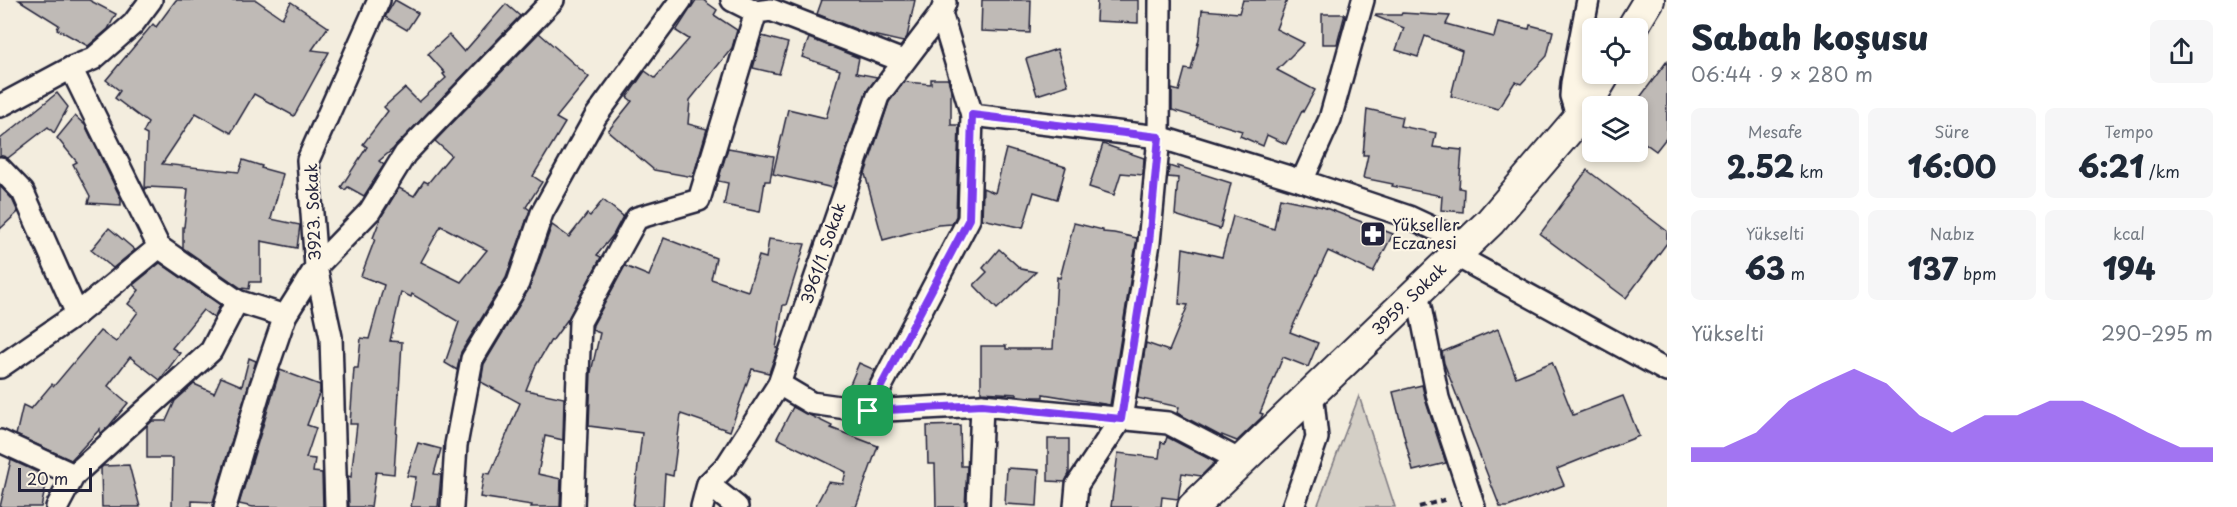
<!DOCTYPE html>
<html lang="tr">
<head>
<meta charset="utf-8">
<style>
	:root { --surface:#fff; --page:#f6f6f7; --text:#1f2937; --muted:#747a83; --accent:#7c3aed }
	body { margin:0; font-family:"Playpen Sans",sans-serif; background:var(--page); color:var(--text); height:100vh; display:flex; flex-direction:column; font-size:22px; white-space:nowrap }
	* { box-sizing:border-box; margin:0 }
	p { font-size:20px; color:var(--muted) }
	.icon { flex:none; width:33px; height:33px; fill:none; stroke:currentColor; stroke-width:2; stroke-linecap:round; stroke-linejoin:round }
	.map { position:relative; flex:1; overflow:hidden }
	.drawer { display:flex; flex-direction:column; background:var(--surface); width:570px }
	.drawer>* { flex:none }
	.fabs { position:absolute; left:1582px; top:18px; display:grid; gap:12px }
	.fabs a { display:grid; place-items:center; width:66px; height:66px; border-radius:9px; background:var(--surface); box-shadow:0 3px 9px #0003; font-size:30px }
	.scale { position:absolute; left:18px; bottom:15px; width:74px; box-sizing:border-box; padding-left:6px; border:3px solid #22223b; border-top:0; font-size:16px; line-height:21px; white-space:nowrap; color:#22223b; -webkit-text-stroke:4px #fcf5e5; paint-order:stroke }
	.pin { position:absolute; display:grid; place-items:center; width:51px; height:51px; color:#fff; margin:-26px; border-radius:12px; box-shadow:0 3px 9px #0006 }
	.round { display:grid; place-items:center; flex:none; width:63px; height:63px; border-radius:9px; background:var(--page) }
	.head { display:flex; align-items:center; justify-content:space-between; height:102px; padding:0 24px }
	h1 { font-size:33px; font-weight:800; line-height:45px }
	.metrics { display:grid; grid-template-columns:repeat(3,1fr); gap:9px; height:102px; padding:6px 24px }
	.metrics div { display:grid; align-content:center; border-radius:9px; background:var(--page); text-align:center }
	.metrics b { font-size:30px; font-weight:800 }
	.metrics small { font-size:16px; font-weight:400 }
	.metrics p { font-size:16px }
	.chart { height:168px; padding:12px 24px }
	.chart p { display:flex; justify-content:space-between }
	.chart svg { width:100%; height:108px; margin-top:6px; fill:var(--accent); opacity:.7 }
	main { display:flex; flex:1; min-height:0 }
	.map>svg:first-child { display:block }
	.green { fill:#d4cfc6; stroke:#7b7880; stroke-width:1.5 }
	.building { fill:#bfbab6; stroke:#22223b; stroke-width:1.5; fill-rule:evenodd }
	.lines { fill:none; stroke-linecap:round; stroke-linejoin:round }
	.street-casing { stroke:#22223b; stroke-width:26 }
	.secondary-casing { stroke:#22223b; stroke-width:34 }
	.path { stroke:#22223b; stroke-width:4; stroke-dasharray:6 4.5; stroke-linecap:butt }
	.street { stroke:#fcf5e5; stroke-width:21 }
	.secondary { stroke:#fcf5e5; stroke-width:30 }
	.route-casing { stroke:#fff; stroke-width:12 }
	.route { stroke:#7c3aed; stroke-width:8 }
	.labels { text-anchor:middle; stroke-width:4.5; stroke-linejoin:round; paint-order:stroke }
	.street-label { font-size:16px; fill:#22223b; stroke:#fcf5e5 }
	.poi-label { font-size:16px; fill:#22223b; stroke:#fcf5e5; text-anchor:start }
</style>
</head>
<body>
<main>
<div class="map">
<svg width="1667" height="507" viewBox="0 0 1667 507">
	<rect width="100%" height="100%" fill="#f3edde"/>
	<filter id="ink" filterUnits="userSpaceOnUse"><feTurbulence type="fractalNoise" baseFrequency=".0167" numOctaves="2"/><feDisplacementMap in="SourceGraphic" scale="12" xChannelSelector="R" yChannelSelector="G"/><feConvolveMatrix kernelMatrix="1 2 1 2 8 2 1 2 1" color-interpolation-filters="sRGB"/></filter>
	<g filter="url(#ink)">
		<!-- green -->
		<path class="green" d="M1359,396L1395,507H1317Z"/>
		<!-- building -->
		<g class="building">
			<path d="M19,0H89L116,14L108,29L88,46L57,29L59,25Z"/>
			<path d="M176,0H256L282,18L291,2L328,27L312,50L329,52L294,116L254,94L231,133L196,113L162,164L239,172L243,160L262,166L261,168L283,174L271,219L300,225L297,248L261,241V282H250L249,289L241,288L183,248V227H184L188,189L147,187L145,190L147,135L143,133L148,123L115,98L120,91L106,80L153,24L156,27Z"/>
			<path d="M395,0L418,13L407,30L385,17Z"/>
			<path d="M696,0H703L717,10L714,15L737,30L732,48L690,100L688,124L707,129L693,177L654,170L608,131L632,101L627,97L645,71L655,78L689,39L676,31Z"/>
			<path d="M822,0H915L907,37L903,42L868,34L817,14Z"/>
			<path d="M982,0H1031L1030,33L981,31Z"/>
			<path d="M1097,0H1138V23L1096,21Z"/>
			<path d="M1243,0H1287L1276,29L1304,43L1277,70L1315,90L1303,112L1302,111L1286,144L1267,135L1263,146L1240,136L1242,131L1172,110V89L1179,91L1185,69L1191,70L1199,39L1202,10L1239,13Z"/>
			<path d="M506,4L520,16L393,149L379,161L384,165L364,196L348,187L345,190L341,187L367,147L363,144L388,111L384,107L405,88L419,102L446,78L443,74L445,73L428,54L449,35L464,52Z"/>
			<path d="M1402,13L1450,16L1446,24L1494,37L1498,22L1529,29L1530,25L1553,31L1547,56L1521,84L1515,82L1498,109L1451,96L1462,51L1425,36L1418,57L1396,50L1404,28L1375,16L1376,15H1401Z"/>
			<path d="M1322,14H1345L1337,44H1322Z"/>
			<path d="M539,33L589,77L556,118L565,123L533,176L542,182L526,207L530,210L506,278L461,352L457,370L445,363L459,322L412,294L411,297L401,292L390,341L402,342L394,474L376,472L371,507H349L348,476L351,477L357,424H350L354,368H358L361,338L369,339L384,285L361,276L375,239L373,238L381,217L399,188L414,196L424,181L428,183L451,155L435,141ZM441,226L487,250L461,282L421,262Z"/>
			<path d="M762,36L788,43L779,74L753,68Z"/>
			<path d="M809,38L859,58L856,73L877,77L866,92L833,188L773,174L788,109L826,118L840,70L802,57Z"/>
			<path d="M1057,49L1068,85L1037,95L1026,59Z"/>
			<path d="M1667,61V137L1656,151L1638,138V100Z"/>
			<path d="M931,79H948L951,90V125H959L956,216L952,224L938,225L883,240L865,174L889,102L904,82L931,84Z"/>
			<path d="M57,93L68,107L54,133L48,127L8,158L0,156V139Z"/>
			<path d="M1367,109L1402,117L1400,126L1436,133L1433,147L1462,150L1459,188L1464,189L1463,212L1441,210L1442,196L1392,186L1393,184L1363,178L1368,155H1363Z"/>
			<path d="M75,116L85,125L121,199V205L88,203L90,196L73,164L77,162L57,138Z"/>
			<path d="M1103,144L1144,158L1143,175L1121,173L1114,195L1089,187Z"/>
			<path d="M728,148L774,156L770,181H765L760,212L724,205L728,183L718,181Z"/>
			<path d="M1006,149L1066,167L1057,199L1034,192L1023,228L982,219L983,188L995,193Z"/>
			<path d="M1169,166L1178,169V166L1231,183L1220,229L1175,215L1178,178L1168,177Z"/>
			<path d="M1587,170L1667,231V243L1626,298L1540,234Z"/>
			<path d="M0,186L12,199L18,212L0,229Z"/>
			<path d="M1280,198L1323,207L1393,234L1373,272L1328,251L1290,332L1318,343L1308,367L1283,357L1260,413L1263,414L1261,418L1237,441L1222,435V437L1177,413L1179,407L1137,398L1146,343L1169,351L1188,305L1179,304L1183,248L1222,257L1233,216L1274,229Z"/>
			<path d="M603,200L623,216L613,235L597,255L601,257L568,319L552,341L551,340L535,367L526,390L564,398L563,440L545,436L538,474L561,479L560,507H531L532,505L480,497L484,473L490,474L520,403L481,382L484,364L529,289L552,225L569,237L587,214L590,216Z"/>
			<path d="M1074,223L1103,230V232L1114,233L1137,238L1110,405L1043,394V397H1032L1017,396V394L981,392V346H1006V349H1053L1057,277L1060,278Z"/>
			<path d="M109,228L135,250L113,268L91,250Z"/>
			<path d="M664,238L716,258L711,279L748,291L759,256L766,258L769,239L805,244L786,305H783L776,348H778L769,373L752,369L730,431L681,414L673,476L665,474L663,507H633L642,433L589,426L591,372L600,333L592,330L593,325L625,266L649,276Z"/>
			<path d="M999,249L1021,269L1036,272L997,309L974,285L987,272L983,268Z"/>
			<path d="M160,263L220,305L214,318L203,310L172,348L180,353L160,380L130,357L108,386L128,403L109,426L100,434V429L71,460L16,435L23,405L31,409L52,384L54,386L100,331L116,342L138,312L128,304L139,290L133,285Z"/>
			<path d="M1498,329L1516,377L1552,362L1573,415L1623,396L1639,436L1557,469L1564,485L1508,507H1500L1444,363L1442,352Z"/>
			<path d="M249,358L256,361L213,502L192,501V507H172L173,458H147V426L152,421H166L175,401L194,384L214,393L221,377L242,386Z"/>
			<path d="M859,363L875,370L862,395L848,389Z"/>
			<path d="M280,370L320,385V391L307,425L316,428L306,458L315,459L313,472L322,473L323,507H253L239,504Z"/>
			<path d="M1422,385L1426,402L1446,463L1413,471L1393,392Z"/>
			<path d="M793,407L832,426L831,428L878,446L856,507H815L828,482L843,484L846,472L777,438Z"/>
			<path d="M960,425L961,466H967L965,507H936L935,464H928L927,426Z"/>
			<path d="M1167,437L1215,462L1201,476L1182,473L1178,499L1162,497L1161,507H1111L1118,453L1159,458L1161,442L1165,443Z"/>
			<path d="M1048,439H1069V474L1065,482L1048,481Z"/>
			<path d="M418,443L441,449L434,474L441,475L438,507H411L416,477L407,476Z"/>
			<path d="M11,460L48,477L41,507H0Z"/>
			<path d="M129,465L140,507H102L101,468L103,466Z"/>
			<path d="M1007,468L1039,470L1037,506L1005,504Z"/>
		</g>
		<g class="lines">
			<!-- street casing -->
			<g class="street-casing">
				<g id="street">
					<path d="M732,0L756,12"/>
					<path d="M941,13L972,115L1159,137L1302,181L1409,217L1467,244"/>
					<path d="M71,68L159,247L237,301"/>
					<path d="M0,106L71,68L93,59L133,24L151,0"/>
					<path d="M1578,119L1571,96L1572,83L1588,0"/>
					<path d="M0,168L23,192L77,314"/>
					<path d="M1302,181L1330,119L1363,0"/>
					<path d="M1455,255L1667,371"/>
					<path d="M1417,292L1438,398L1474,507"/>
					<path d="M0,367L77,314L159,247"/>
					<path d="M779,384L811,403L868,411L982,405L1168,423L1241,461"/>
					<path d="M868,411L969,219L972,115"/>
					<path d="M0,441L74,475"/>
					<path d="M708,484L737,507"/>
					<path d="M57,507L74,475L211,351L237,301L285,316L316,267L308,160L379,0"/>
					<path d="M225,507L260,389L285,316"/>
					<path d="M336,507L331,337L316,267L370,211L405,154L553,0"/>
					<path d="M452,507L456,445L472,359L518,283L542,213L596,116L681,0"/>
					<path d="M573,507L580,322L637,218L699,200L756,12L771,10L903,61"/>
					<path d="M702,507L708,484L727,465L779,384L878,96L941,13L945,3"/>
					<path d="M978,507L982,405"/>
					<path d="M1075,507L1077,485L1121,419L1149,243L1159,137L1160,0"/>
					<path d="M1293,507L1317,438L1312,392"/>
				</g>
			</g>
			<!-- secondary casing -->
			<g class="secondary-casing">
				<g id="secondary">
					<path d="M1632,28L1649,0"/>
					<path d="M1193,507L1490,222L1578,119L1605,74"/>
				</g>
			</g>
			<!-- path -->
			<path class="path" d="M1419,507L1447,499"/>
			<!-- street -->
			<use href="#street" class="street"/>
			<!-- secondary -->
			<use href="#secondary" class="secondary"/>
		</g>
	</g>
	<g class="lines" filter="url(#ink)">
		<!-- route casing -->
		<g class="route-casing">
			<path id="route" d="M972,115L1159,137L1149,243L1121,419L982,405L868,411L969,219Z"/>
		</g>
		<!-- route -->
		<use href="#route" class="route"/>
	</g>
	<!-- icons -->
	<defs>
		<g id="pharmacy-square" transform="scale(1.35)"><rect x="-9" y="-9" width="18" height="18" rx="4" fill="#22223b" stroke="#fcf5e5"/><path d="M-2-6h4v4h4v4h-4v4h-4v-4h-4v-4h4Z" fill="#fff"/></g>
	</defs>
	<g fill-rule="evenodd">
		<use href="#pharmacy-square" x="1373" y="234"/>
	</g>
	<g class="labels">
		<!-- street labels -->
		<g class="street-label">
			<text transform="translate(313 212) rotate(-92)" y="6">3923. Sokak</text>
			<text transform="translate(823 253) rotate(-71)" y="6">3961/1. Sokak</text>
			<text transform="translate(1409 299) rotate(-44)" y="6">3959. Sokak</text>
		</g>
		<!-- poi labels -->
		<g class="poi-label">
			<text x="1392" y="231">Yükseller<tspan x="1392" dy="18">Eczanesi</tspan></text>
		</g>
	</g>
</svg>
<div class="fabs">
<a><svg class="icon" aria-label="locate" viewBox="0 0 24 24"><circle cx="12" cy="12" r="6"/><path d="M12 2v4M12 18v4M2 12h4M18 12h4"/></svg></a>
<a><svg class="icon" aria-label="layers" viewBox="0 0 24 24"><path d="M12 4l9 5-9 5-9-5zM3 14l9 5 9-5"/></svg></a>
</div>
<div class="scale">20 m</div>
<div class="pin" style="left:868px;top:411px;background:#1e9e55"><svg class="icon" aria-label="arrive" viewBox="0 0 24 24"><path d="M6 21V4h12l-3 4 3 4H6"/></svg></div>
</div>
<section class="drawer">
<div class="head"><div><h1>Sabah koşusu</h1><p>06:44 · 9 × 280 m</p></div><a class="round"><svg class="icon" aria-label="share" viewBox="0 0 24 24"><path d="M12 15V3M7 8l5-5 5 5M5 13v7h14v-7"/></svg></a></div>
<div class="metrics">
<div><p>Mesafe</p><b>2.52<small> km</small></b></div>
<div><p>Süre</p><b>16:00</b></div>
<div><p>Tempo</p><b>6:21<small> /km</small></b></div>
</div>
<div class="metrics">
<div><p>Yükselti</p><b>63<small> m</small></b></div>
<div><p>Nabız</p><b>137<small> bpm</small></b></div>
<div><p>kcal</p><b>194</b></div>
</div>
<div class="chart"><p><span>Yükselti</span>290–295 m</p>
<svg viewBox="0 0 160 44" preserveAspectRatio="none"><path d="M0 44V38L10 38L20 32L30 19L40 12L50 6L60 12L70 25L80 32L90 25L100 25L110 19L120 19L130 25L140 32L150 38L160 38V44z"/></svg>
</div>
</section>
</main>
</body>
</html>
